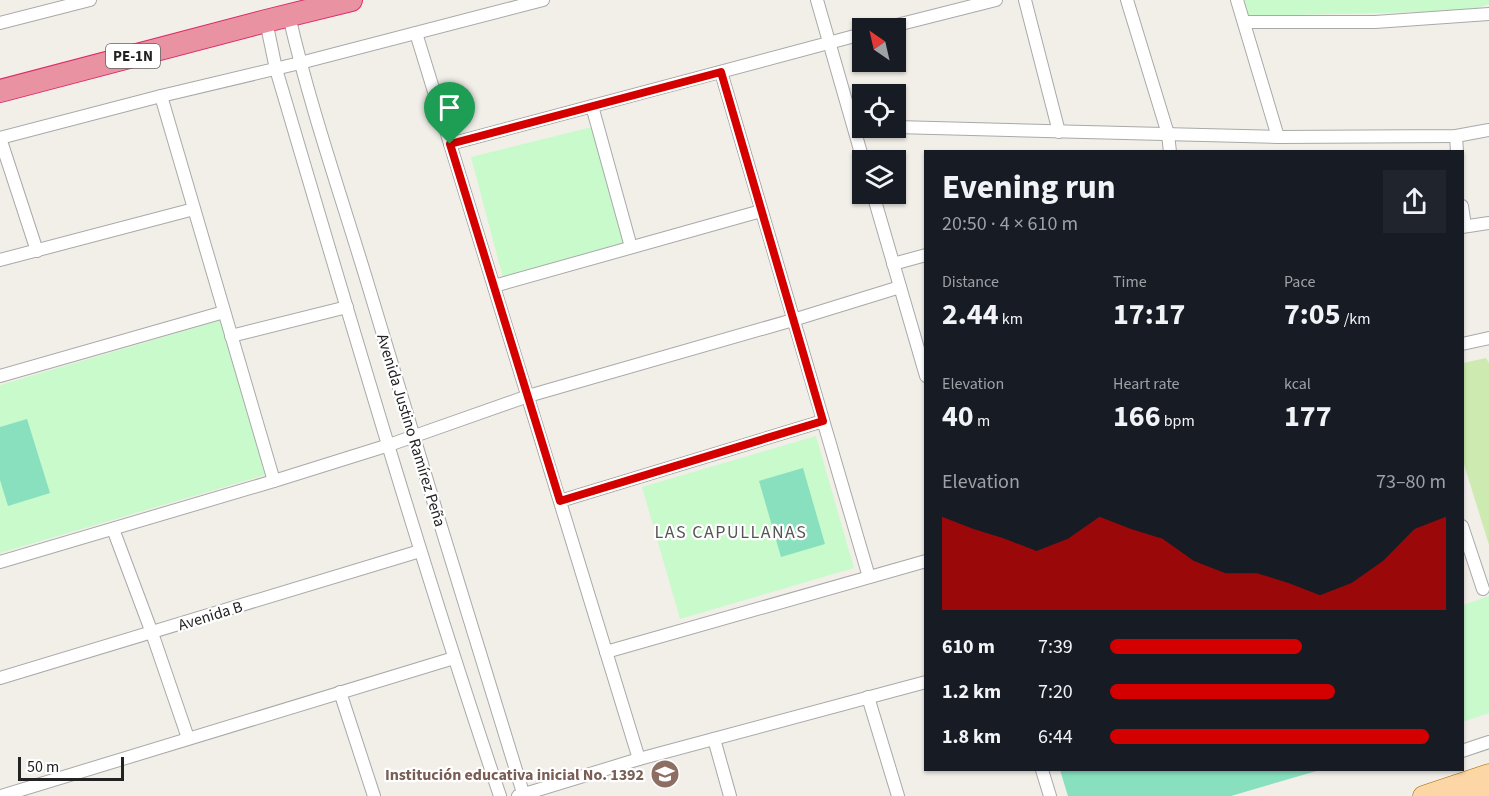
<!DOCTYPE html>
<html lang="en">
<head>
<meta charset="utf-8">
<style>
	:root { --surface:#171b24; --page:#20242c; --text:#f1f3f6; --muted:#9ea1a6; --accent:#d40000 }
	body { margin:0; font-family:"Source Sans 3",sans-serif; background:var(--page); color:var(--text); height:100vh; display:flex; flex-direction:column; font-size:22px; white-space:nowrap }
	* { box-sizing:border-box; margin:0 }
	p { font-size:20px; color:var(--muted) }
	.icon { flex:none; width:33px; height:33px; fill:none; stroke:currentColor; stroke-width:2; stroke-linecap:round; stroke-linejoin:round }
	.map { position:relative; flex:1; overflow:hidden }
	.details { position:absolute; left:924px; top:150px; width:540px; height:621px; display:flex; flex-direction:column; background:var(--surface); border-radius:0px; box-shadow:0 2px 4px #0004 }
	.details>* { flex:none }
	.needle { width:39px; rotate:326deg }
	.controls { position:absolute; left:852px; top:18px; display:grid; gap:12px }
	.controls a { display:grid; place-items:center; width:54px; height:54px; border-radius:0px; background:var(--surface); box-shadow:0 2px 4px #0004; font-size:30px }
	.scale { position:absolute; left:18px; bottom:15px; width:106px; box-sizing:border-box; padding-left:6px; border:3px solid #222; border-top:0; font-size:16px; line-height:21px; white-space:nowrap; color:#222; -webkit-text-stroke:4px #fff; paint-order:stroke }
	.pin { position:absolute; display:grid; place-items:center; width:51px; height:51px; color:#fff; margin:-62px -26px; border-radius:50% 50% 50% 0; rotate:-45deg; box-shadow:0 0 6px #0007 }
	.pin .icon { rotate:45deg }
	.round { display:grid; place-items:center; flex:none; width:63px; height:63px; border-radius:0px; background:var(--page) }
	.headline { display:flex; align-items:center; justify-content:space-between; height:102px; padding:0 18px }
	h1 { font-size:33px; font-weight:700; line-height:45px }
	.stats { display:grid; grid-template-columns:repeat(3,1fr); gap:9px; height:102px; padding:6px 18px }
	.stats div { display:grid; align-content:center }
	.stats b { font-size:30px; font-weight:700 }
	.stats small { font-size:16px; font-weight:400 }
	.stats p { font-size:16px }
	.chart { height:168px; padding:12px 18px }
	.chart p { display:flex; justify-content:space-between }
	.chart svg { width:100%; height:108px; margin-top:6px; fill:var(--accent); opacity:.7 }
	ul { padding:0 18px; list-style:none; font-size:20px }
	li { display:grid; grid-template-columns:96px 72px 1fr; align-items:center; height:45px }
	li i { height:15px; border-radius:8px; background:var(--accent) }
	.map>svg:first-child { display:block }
	.grass { fill:#cdebb0 }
	.park { fill:#c8facc }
	.pitch { fill:#88e0be }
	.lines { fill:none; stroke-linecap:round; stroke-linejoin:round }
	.street-casing { stroke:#a9a9a9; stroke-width:14 }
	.primary-casing { stroke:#a06b00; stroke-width:21 }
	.highway-casing { stroke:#dc2a67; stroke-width:24 }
	.street { stroke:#fff; stroke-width:12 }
	.primary { stroke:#fcd6a4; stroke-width:20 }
	.highway { stroke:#e892a2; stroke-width:22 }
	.route-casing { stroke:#fff; stroke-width:12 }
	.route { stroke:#d40000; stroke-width:8 }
	.labels { text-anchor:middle; stroke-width:4.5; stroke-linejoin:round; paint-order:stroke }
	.shield { fill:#fff; stroke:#646464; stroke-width:1.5 }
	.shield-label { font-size:15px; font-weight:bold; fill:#222 }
	.street-label { font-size:16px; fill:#222; stroke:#fff }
	.education-label { font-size:16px; font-weight:bold; fill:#785e54; stroke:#fff; text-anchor:end }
	.neighbourhood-label { font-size:18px; letter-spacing:1.5px; fill:#555; stroke:#fff }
</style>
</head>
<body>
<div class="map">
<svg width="1489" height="796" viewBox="0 0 1489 796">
	<rect width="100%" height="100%" fill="#f2efe9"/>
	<!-- grass -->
	<path class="grass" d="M1486,358L1489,363V545L1463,461V363Z"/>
	<!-- park -->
	<g class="park">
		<path d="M1243,0H1489V4L1469,11L1247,16Z"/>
		<path d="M592,127L627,244L503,278L471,157Z"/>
		<path d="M221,320L265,475L0,553V385Z"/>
		<path d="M816,436L854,568L680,619L642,487Z"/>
		<path d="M1489,596V713L1463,722V605Z"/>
	</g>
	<!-- pitch -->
	<g class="pitch">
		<path d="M27,419L50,493L8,506L0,480V427Z"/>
		<path d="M803,468L825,544L781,557L759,481Z"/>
		<path d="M1060,770H1320L1231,796H1068Z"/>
	</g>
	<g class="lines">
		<!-- street casing -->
		<g class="street-casing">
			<g id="street">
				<path d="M817,0L863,160"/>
				<path d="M1025,0L1059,132"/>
				<path d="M1127,0L1168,134L1170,152"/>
				<path d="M1237,0L1278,137"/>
				<path d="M289,16C311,111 344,204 372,298C422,464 472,631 524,796"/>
				<path d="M266,21L276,69C348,312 419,556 500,796"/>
				<path d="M1244,22H1375L1489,14"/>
				<path d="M0,23L90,0"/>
				<path d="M885,28L996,0"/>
				<path d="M416,33L639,759"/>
				<path d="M721,72L869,577"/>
				<path d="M161,96L274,481"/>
				<path d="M592,106L631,247"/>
				<path d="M896,127L1278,137L1456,136L1489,130"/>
				<path d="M1456,136L1457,152"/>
				<path d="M0,138L161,96L300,63L543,0"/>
				<path d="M0,138L37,251"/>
				<path d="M450,144L862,34"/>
				<path d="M873,194L926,376"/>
				<path d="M1462,206L1465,226"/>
				<path d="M1462,227L1489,223"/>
				<path d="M0,260L194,209"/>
				<path d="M893,264L926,255"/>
				<path d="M494,286L761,211"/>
				<path d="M231,336L347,307"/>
				<path d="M1462,344L1489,338"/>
				<path d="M0,376L224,312"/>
				<path d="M560,501L823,421"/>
				<path d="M1462,526L1483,589"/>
				<path d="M113,529L152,633L188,738"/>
				<path d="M0,562L274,481L389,445L528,396L793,320L900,287"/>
				<path d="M606,652L926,561"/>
				<path d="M0,678L420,551"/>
				<path d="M340,692L374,796"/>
				<path d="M868,697L898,796"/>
				<path d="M714,739L730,796"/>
				<path d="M1462,751L1489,742"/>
				<path d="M1042,770L1050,796"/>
				<path d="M1,796L454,658"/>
				<path d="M518,796L639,759L926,682"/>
			</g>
		</g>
		<!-- primary casing -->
		<g class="primary-casing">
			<g id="primary">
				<path d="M1453,792H1489"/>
				<path d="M1423,796L1489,774"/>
			</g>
		</g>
		<!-- highway casing -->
		<g class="highway-casing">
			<path id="highway" d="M0,91L266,21L351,0"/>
		</g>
		<!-- street -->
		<use href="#street" class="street"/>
		<!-- primary -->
		<use href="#primary" class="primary"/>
		<!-- highway -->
		<use href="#highway" class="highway"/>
	</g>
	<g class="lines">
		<!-- route casing -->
		<g class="route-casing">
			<path id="route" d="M721,72L823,421L560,501L450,144Z"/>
		</g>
		<!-- route -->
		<use href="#route" class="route"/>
	</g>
	<!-- icons -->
	<defs>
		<g id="school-disc" transform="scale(1.5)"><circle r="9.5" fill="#8d6e63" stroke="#fff"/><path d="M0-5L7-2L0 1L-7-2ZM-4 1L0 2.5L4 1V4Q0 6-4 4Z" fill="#fff"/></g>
	</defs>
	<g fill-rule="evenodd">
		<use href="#school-disc" x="665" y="774"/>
	</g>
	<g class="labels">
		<!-- shield labels -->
		<rect class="shield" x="106" y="44" width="54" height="24" rx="4.5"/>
		<g class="shield-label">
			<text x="133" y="61">PE-1N</text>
		</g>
		<!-- street labels -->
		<g class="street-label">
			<text transform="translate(412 430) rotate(73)" y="6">Avenida Justino Ramírez Peña</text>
			<text transform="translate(210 615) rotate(-17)" y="6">Avenida B</text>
		</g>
		<!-- education labels -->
		<g class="education-label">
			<text x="644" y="780">Institución educativa inicial No. 1392</text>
		</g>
		<!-- neighbourhood labels -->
		<g class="neighbourhood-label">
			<text x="731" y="538">LAS CAPULLANAS</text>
		</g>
	</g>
</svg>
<div class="controls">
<a><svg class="needle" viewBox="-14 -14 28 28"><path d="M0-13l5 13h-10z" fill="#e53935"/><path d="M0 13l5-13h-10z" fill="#9ea1a6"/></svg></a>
<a><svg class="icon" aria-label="locate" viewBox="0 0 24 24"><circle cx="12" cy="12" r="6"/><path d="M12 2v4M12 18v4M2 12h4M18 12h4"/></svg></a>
<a><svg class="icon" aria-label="layers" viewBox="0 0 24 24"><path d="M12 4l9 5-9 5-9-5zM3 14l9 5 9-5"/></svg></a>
</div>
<div class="scale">50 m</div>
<div class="pin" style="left:450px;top:144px;background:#1e9e55"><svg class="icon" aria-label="arrive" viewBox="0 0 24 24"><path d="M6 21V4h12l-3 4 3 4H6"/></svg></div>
<section class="details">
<div class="headline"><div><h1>Evening run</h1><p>20:50 · 4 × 610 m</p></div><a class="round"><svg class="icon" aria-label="share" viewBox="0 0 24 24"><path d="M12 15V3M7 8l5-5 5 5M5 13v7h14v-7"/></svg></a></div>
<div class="stats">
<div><p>Distance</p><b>2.44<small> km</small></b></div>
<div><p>Time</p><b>17:17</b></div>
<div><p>Pace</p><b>7:05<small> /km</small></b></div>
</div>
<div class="stats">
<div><p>Elevation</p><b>40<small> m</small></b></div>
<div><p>Heart rate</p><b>166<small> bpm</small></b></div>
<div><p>kcal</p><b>177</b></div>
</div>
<div class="chart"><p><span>Elevation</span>73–80 m</p>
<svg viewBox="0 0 160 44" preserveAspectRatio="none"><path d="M0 44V6L10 11L20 15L30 20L40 15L50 6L60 11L70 15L80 24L90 29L100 29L110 33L120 38L130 33L140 24L150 11L160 6V44z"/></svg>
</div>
<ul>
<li><b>610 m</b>7:39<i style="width:57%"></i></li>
<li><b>1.2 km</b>7:20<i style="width:67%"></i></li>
<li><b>1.8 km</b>6:44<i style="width:95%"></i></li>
</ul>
</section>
</div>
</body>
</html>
